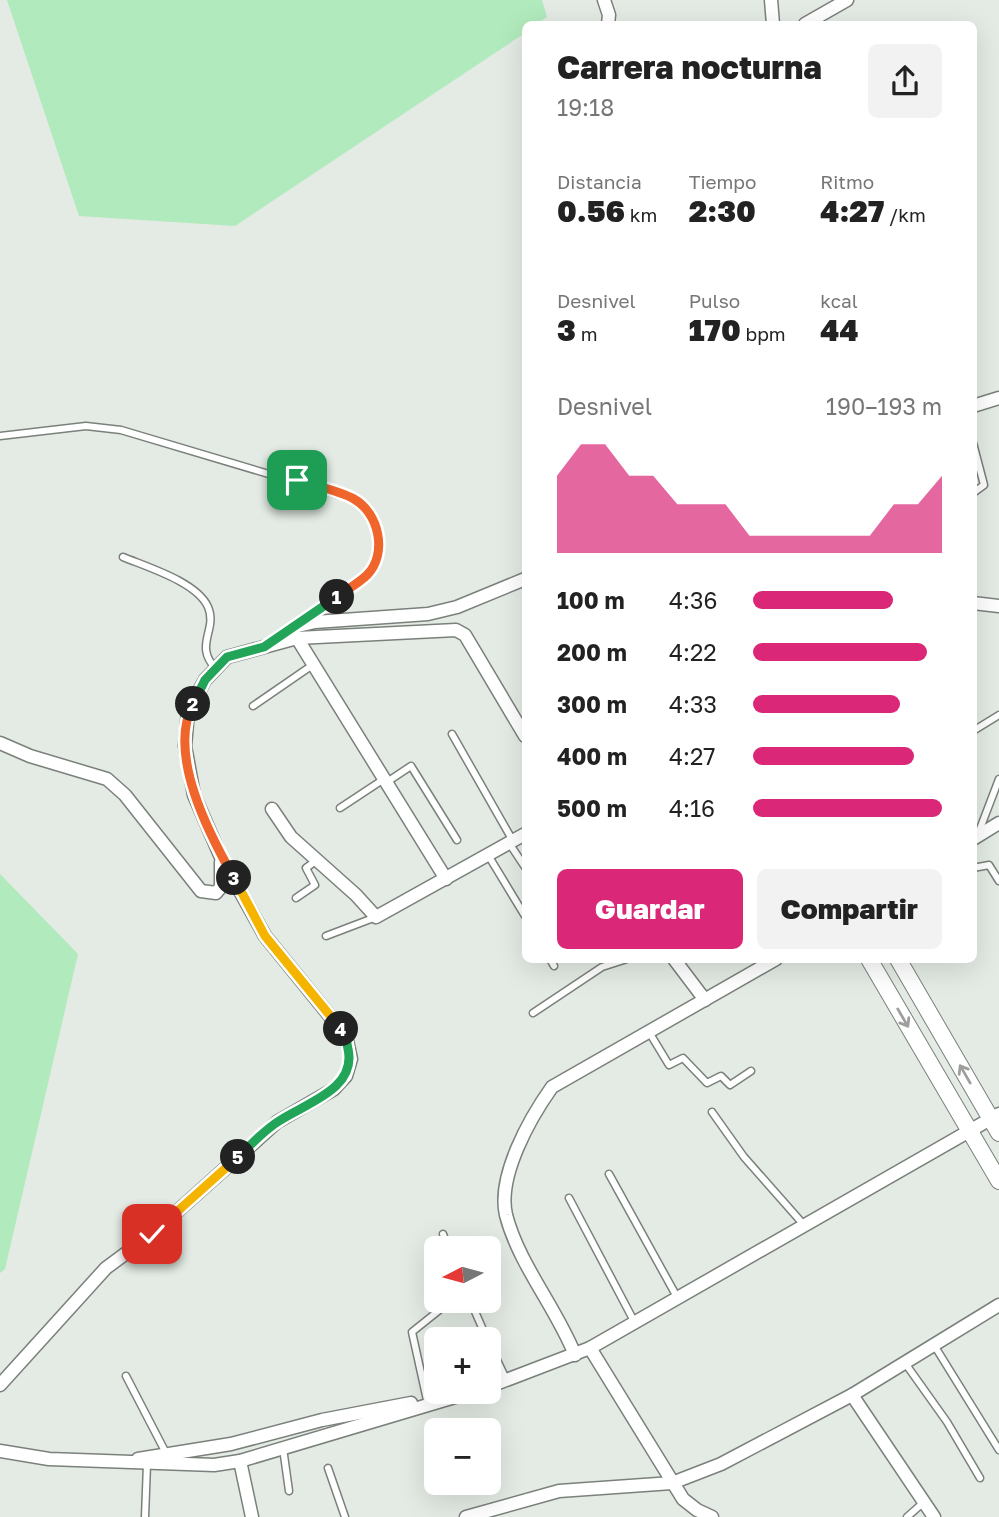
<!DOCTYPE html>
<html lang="es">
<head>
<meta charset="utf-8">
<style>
	:root { --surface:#fff; --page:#f2f2f2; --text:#222; --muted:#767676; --accent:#db2777 }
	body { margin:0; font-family:"Golos Text",sans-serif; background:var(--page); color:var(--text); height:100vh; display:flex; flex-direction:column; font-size:26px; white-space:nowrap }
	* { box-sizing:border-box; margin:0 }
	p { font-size:23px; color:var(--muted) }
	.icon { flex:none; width:38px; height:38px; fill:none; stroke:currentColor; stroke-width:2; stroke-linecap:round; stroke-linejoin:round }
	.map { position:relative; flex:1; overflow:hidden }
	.sheet { position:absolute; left:522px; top:21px; width:455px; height:942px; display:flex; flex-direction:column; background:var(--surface); border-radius:10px; box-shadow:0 7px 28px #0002 }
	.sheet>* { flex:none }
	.needle { width:46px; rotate:264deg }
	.controls { position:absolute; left:424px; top:1236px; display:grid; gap:14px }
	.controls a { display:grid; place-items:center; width:77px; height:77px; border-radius:10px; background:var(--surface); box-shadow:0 7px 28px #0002; font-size:35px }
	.pin { position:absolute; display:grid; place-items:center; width:60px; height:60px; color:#fff; margin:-30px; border-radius:14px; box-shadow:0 4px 10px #0006 }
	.km { position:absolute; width:35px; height:35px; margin:-18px; border-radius:50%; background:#222; color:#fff; font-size:19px; line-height:35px; text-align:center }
	.round { display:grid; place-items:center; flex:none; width:74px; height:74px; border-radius:10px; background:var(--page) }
	.headline { display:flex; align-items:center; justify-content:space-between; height:119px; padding:0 35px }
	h1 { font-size:32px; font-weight:800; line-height:52px }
	.metrics { display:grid; grid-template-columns:repeat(3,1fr); gap:10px; height:119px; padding:7px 35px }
	.metrics div { display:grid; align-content:center }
	.metrics b { font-size:30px; font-weight:800 }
	.metrics small { font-size:19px; font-weight:400 }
	.metrics p { font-size:19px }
	.chart { height:196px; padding:14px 35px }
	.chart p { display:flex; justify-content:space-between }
	.chart svg { width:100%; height:126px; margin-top:7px; fill:var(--accent); opacity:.7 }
	.action { display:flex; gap:14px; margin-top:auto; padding:14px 35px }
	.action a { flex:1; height:80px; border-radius:10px; background:var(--accent); color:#fff; font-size:28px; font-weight:800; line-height:80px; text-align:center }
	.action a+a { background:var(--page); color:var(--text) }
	ul { padding:0 35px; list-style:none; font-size:23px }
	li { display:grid; grid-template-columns:112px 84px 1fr; align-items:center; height:52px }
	li i { height:18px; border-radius:9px; background:var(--accent) }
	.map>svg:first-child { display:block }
	.green { fill:#b1eabc }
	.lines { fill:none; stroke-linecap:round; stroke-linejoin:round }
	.lane-casing { stroke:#7a817b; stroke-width:9 }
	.street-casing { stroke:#7a817b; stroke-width:15 }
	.secondary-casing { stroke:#7a817b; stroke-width:18 }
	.lane { stroke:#fff; stroke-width:6 }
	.street { stroke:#fff; stroke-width:12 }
	.secondary { stroke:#fff; stroke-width:16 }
	.oneway { stroke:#9d9f9d }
	.split-1-casing { stroke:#fff; stroke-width:14 }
	.split-2-casing { stroke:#fff; stroke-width:14 }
	.split-3-casing { stroke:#fff; stroke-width:14 }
	.split-4-casing { stroke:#fff; stroke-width:14 }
	.split-5-casing { stroke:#fff; stroke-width:14 }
	.split-6-casing { stroke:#fff; stroke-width:14 }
	.split-1 { stroke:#f0652b; stroke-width:9 }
	.split-2 { stroke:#22a559; stroke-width:9 }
	.split-3 { stroke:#f0652b; stroke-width:9 }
	.split-4 { stroke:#f5b400; stroke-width:9 }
	.split-5 { stroke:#22a559; stroke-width:9 }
	.split-6 { stroke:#f5b400; stroke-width:9 }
</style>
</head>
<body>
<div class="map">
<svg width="999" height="1517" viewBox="0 0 999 1517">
	<rect width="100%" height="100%" fill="#e3ebe4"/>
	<!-- green -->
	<g class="green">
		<path d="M7,0H542L547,17L537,24H525V33L235,226L79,216Z"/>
		<path d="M0,874L78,954L5,1269L0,1273Z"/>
	</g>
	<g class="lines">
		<!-- lane casing -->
		<g class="lane-casing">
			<g id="lane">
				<path d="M0,436L86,426L121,430L356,500C411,563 354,585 305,621"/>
				<path d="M973,443L984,485L973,493"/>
				<path d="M123,557C147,567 197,582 208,607C218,630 193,645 216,669"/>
				<path d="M253,706L314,664"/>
				<path d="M973,731L999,715"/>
				<path d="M452,734L513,841"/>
				<path d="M387,782L411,766L457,840"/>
				<path d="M340,808L384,779"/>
				<path d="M978,834L999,779"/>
				<path d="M509,843L525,867"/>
				<path d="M488,855L525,916"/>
				<path d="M973,868L989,865L999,881"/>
				<path d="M296,898L315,885L306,868L317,860"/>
				<path d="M326,936L376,917"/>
				<path d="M550,959L554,966"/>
				<path d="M533,1013L602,967L627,959"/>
				<path d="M649,1032L669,1065L683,1058L707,1083L721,1076L730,1085L751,1071"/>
				<path d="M712,1112L744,1157L804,1225"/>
				<path d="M609,1174L677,1297"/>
				<path d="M569,1198L635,1323"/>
				<path d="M443,1234L448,1248"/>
				<path d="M429,1260L436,1277"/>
				<path d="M470,1300L487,1339"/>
				<path d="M488,1341L506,1379"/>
				<path d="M934,1345L999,1450"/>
				<path d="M905,1363L947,1422L980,1478"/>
				<path d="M126,1376L167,1455"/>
				<path d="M427,1400L412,1332L447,1304L445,1300"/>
				<path d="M283,1448L289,1491"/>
				<path d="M328,1468L345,1517"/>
				<path d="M145,1517L147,1464"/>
				<path d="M907,1517L924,1502"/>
			</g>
		</g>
		<!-- street casing -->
		<g class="street-casing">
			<g id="street">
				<path d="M604,0L609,15L608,24"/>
				<path d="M771,0L773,24"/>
				<path d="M805,24L847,0"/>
				<path d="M973,406L999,398"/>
				<path d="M973,603L999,606"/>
				<path d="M297,638L446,879"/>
				<path d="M276,640L298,626L315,622L428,614L457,607L525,579"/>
				<path d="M0,743L30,756L107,779L125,795L201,891L216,893L221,887V862"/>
				<path d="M272,809L291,837L356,895L376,917L525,834"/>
				<path d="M973,839L999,823"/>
				<path d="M674,959L705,1000"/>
				<path d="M590,1348L683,1499L697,1510L712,1517"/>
				<path d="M575,1355C556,1307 519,1265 506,1215C497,1176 530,1118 552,1087L776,959"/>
				<path d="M0,1385L106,1268L152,1234L277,1122L334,1089L346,1076L351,1059L346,1036L265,936L220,855L194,795L185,746L188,712L205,680L227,657L297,638L456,630L465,635L525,736"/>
				<path d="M488,1387L590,1348L999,1114"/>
				<path d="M852,1395L934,1517"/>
				<path d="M0,1451L49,1459L214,1465L240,1461L475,1391"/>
				<path d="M138,1459L231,1444L322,1420L411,1403"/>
				<path d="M240,1461L252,1517"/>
				<path d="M466,1517L559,1491L672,1483L721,1464L852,1395L999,1305"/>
			</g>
		</g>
		<!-- secondary casing -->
		<g class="secondary-casing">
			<g id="secondary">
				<path d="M869,959L999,1181"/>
				<path d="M898,959L999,1133"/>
			</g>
		</g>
		<!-- lane -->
		<use href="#lane" class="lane"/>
		<!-- street -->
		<use href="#street" class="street"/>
		<!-- secondary -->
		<use href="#secondary" class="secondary"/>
	</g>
	<!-- one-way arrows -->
	<defs><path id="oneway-shaft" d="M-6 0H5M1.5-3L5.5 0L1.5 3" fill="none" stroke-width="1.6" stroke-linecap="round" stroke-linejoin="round" transform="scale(1.75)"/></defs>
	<g class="oneway">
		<use href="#oneway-shaft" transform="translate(903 1018) rotate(60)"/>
		<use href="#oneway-shaft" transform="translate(965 1074) rotate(-120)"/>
	</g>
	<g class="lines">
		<!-- split-1 casing -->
		<g class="split-1-casing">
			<path id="split-1" d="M297,480C315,486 338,490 354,499C379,513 388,554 367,575C359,583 346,590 337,597"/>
		</g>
		<!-- split-2 casing -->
		<g class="split-2-casing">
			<path id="split-2" d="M193,704L205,680L227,657L264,647L337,597"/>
		</g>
		<!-- split-3 casing -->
		<g class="split-3-casing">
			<path id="split-3" d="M193,704C167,754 209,834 234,878"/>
		</g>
		<!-- split-4 casing -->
		<g class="split-4-casing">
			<path id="split-4" d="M234,878L265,936L341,1029"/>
		</g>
		<!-- split-5 casing -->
		<g class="split-5-casing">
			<path id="split-5" d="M238,1157C251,1145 264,1130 279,1121C306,1103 357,1089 348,1049C347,1041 345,1035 341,1029"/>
		</g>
		<!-- split-6 casing -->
		<g class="split-6-casing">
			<path id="split-6" d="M152,1234L238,1157"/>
		</g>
		<!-- split-1 -->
		<use href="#split-1" class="split-1"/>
		<!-- split-2 -->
		<use href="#split-2" class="split-2"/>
		<!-- split-3 -->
		<use href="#split-3" class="split-3"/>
		<!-- split-4 -->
		<use href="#split-4" class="split-4"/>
		<!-- split-5 -->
		<use href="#split-5" class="split-5"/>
		<!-- split-6 -->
		<use href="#split-6" class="split-6"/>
	</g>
</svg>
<div class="controls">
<a><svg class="needle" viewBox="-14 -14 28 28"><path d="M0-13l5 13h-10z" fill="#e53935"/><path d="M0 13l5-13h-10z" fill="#767676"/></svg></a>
<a>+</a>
<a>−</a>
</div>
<div class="pin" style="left:297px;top:480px;background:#1e9e55"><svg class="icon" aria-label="arrive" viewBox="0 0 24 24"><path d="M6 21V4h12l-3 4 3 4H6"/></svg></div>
<div class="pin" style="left:152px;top:1234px;background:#d93025"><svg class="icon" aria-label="check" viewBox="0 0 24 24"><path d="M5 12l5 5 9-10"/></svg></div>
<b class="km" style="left:337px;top:597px">1</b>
<b class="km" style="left:193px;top:704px">2</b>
<b class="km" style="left:234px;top:878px">3</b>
<b class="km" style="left:341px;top:1029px">4</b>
<b class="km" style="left:238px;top:1157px">5</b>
<section class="sheet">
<div class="headline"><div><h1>Carrera nocturna</h1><p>19:18</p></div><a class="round"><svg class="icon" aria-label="share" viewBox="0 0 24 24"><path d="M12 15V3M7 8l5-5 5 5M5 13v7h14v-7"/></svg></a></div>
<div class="metrics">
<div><p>Distancia</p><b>0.56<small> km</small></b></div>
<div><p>Tiempo</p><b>2:30</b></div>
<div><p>Ritmo</p><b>4:27<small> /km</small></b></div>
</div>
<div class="metrics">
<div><p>Desnivel</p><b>3<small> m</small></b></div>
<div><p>Pulso</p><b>170<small> bpm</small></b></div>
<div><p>kcal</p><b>44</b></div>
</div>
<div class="chart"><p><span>Desnivel</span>190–193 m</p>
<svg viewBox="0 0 160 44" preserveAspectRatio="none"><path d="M0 44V17L10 6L20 6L30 17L40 17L50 27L60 27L70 27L80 38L90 38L100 38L110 38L120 38L130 38L140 27L150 27L160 17V44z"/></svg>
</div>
<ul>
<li><b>100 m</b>4:36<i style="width:74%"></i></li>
<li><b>200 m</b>4:22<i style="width:92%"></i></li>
<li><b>300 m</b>4:33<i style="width:78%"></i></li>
<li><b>400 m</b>4:27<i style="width:85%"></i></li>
<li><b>500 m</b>4:16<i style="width:100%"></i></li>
</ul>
<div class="action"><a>Guardar</a><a>Compartir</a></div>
</section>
</div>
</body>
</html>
